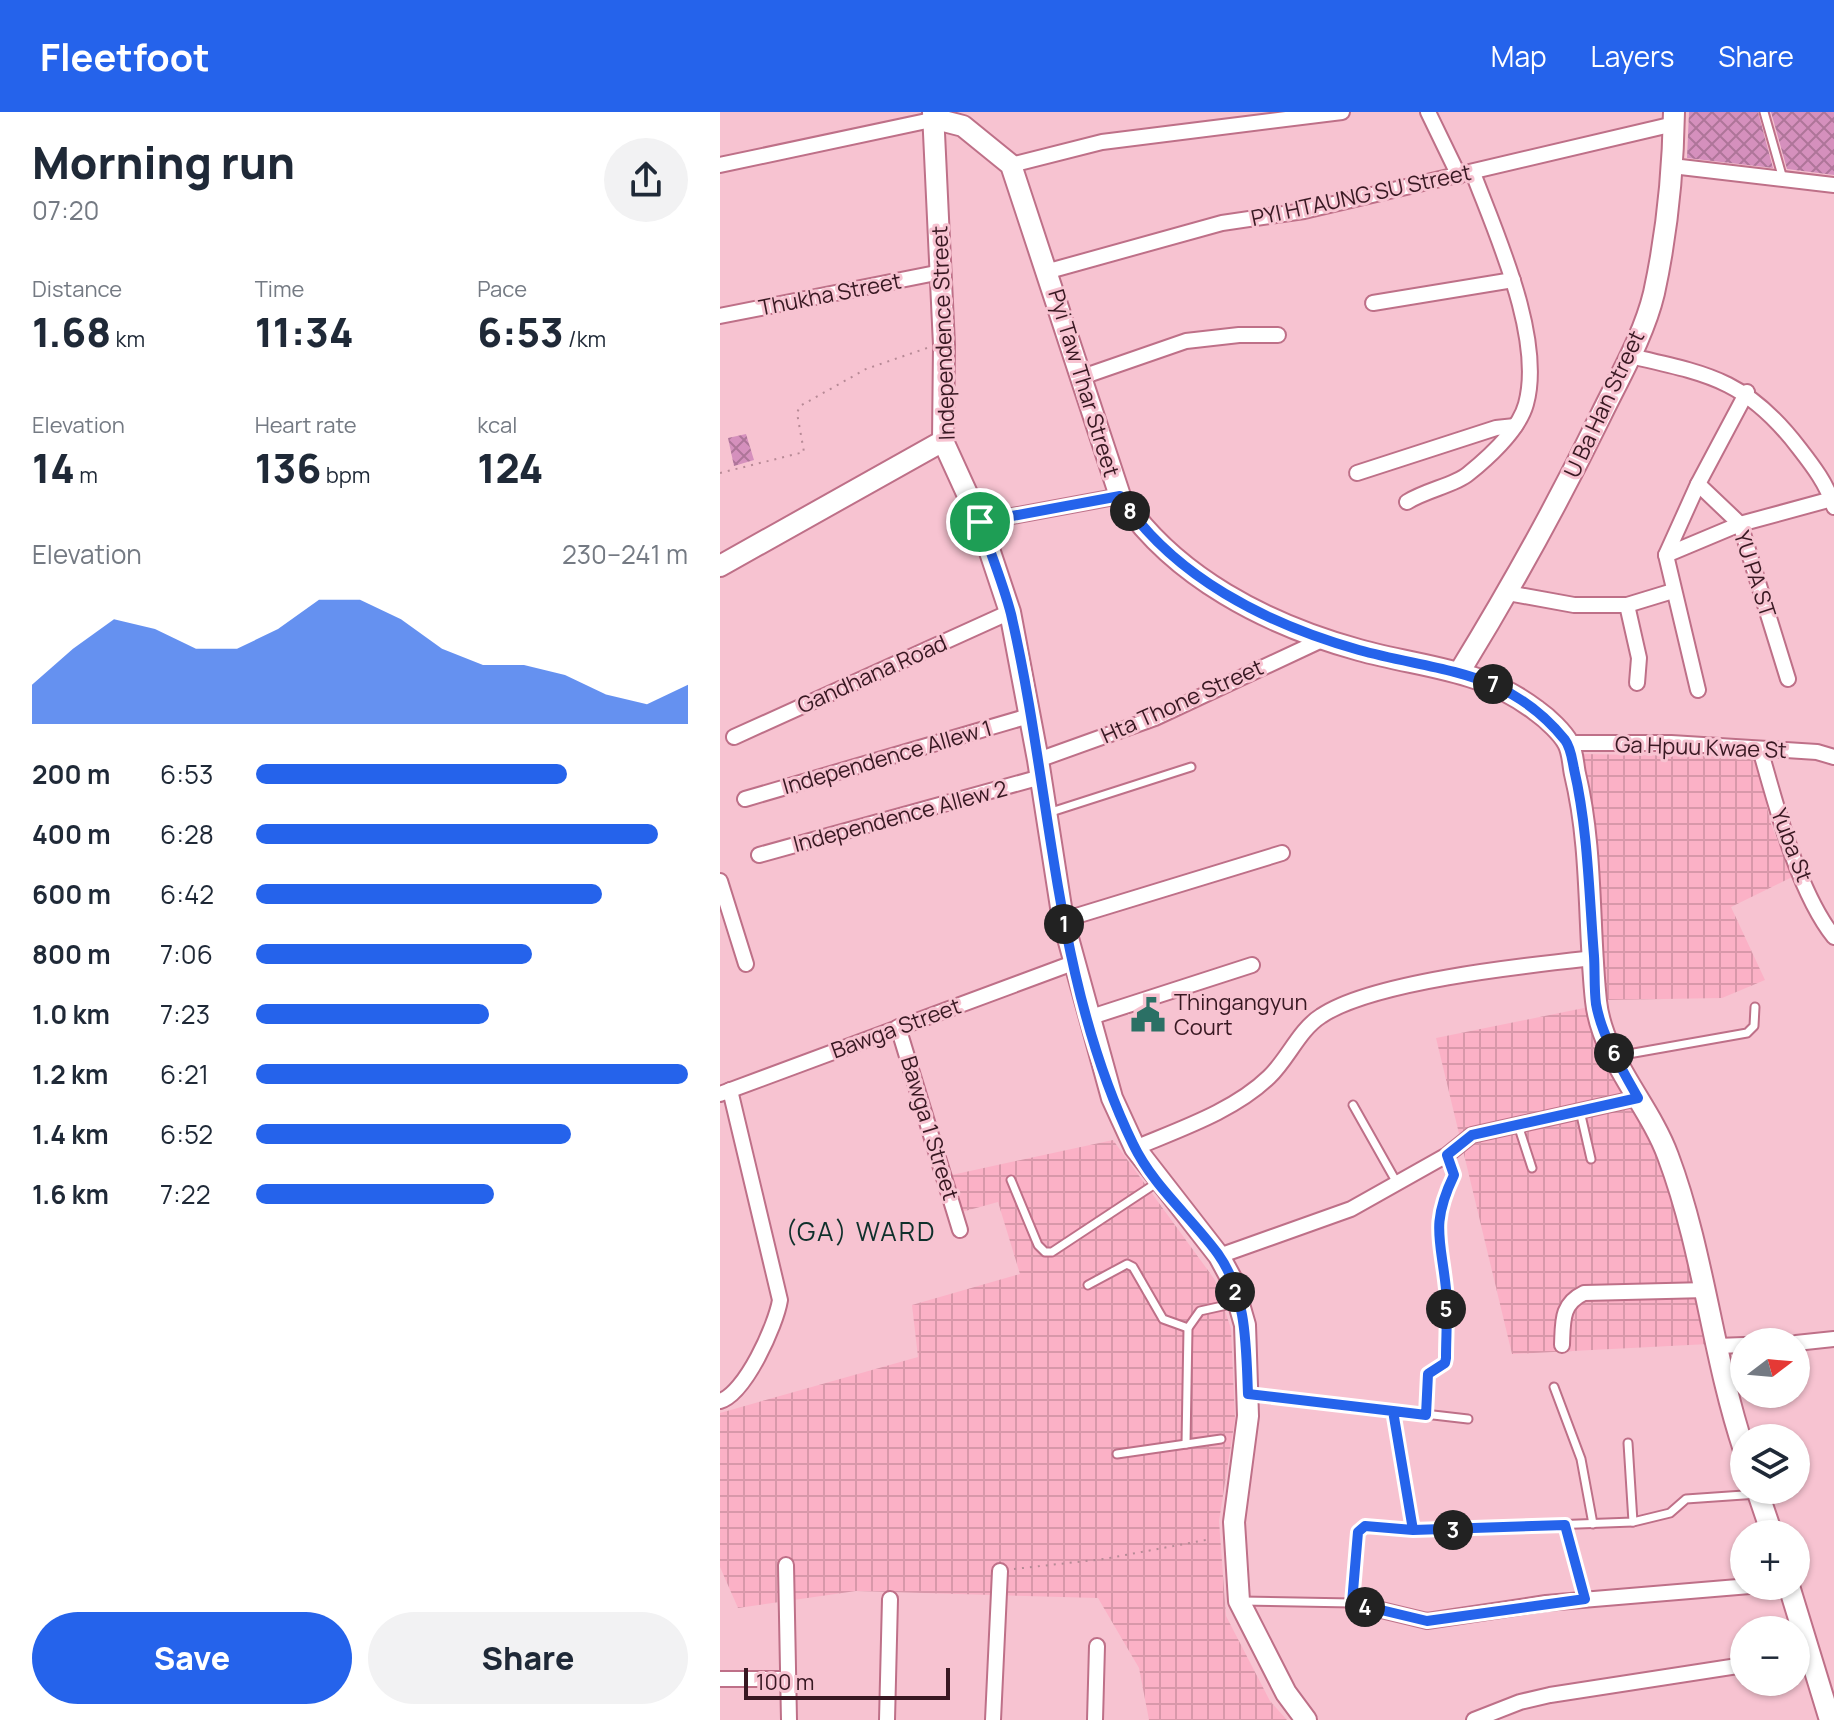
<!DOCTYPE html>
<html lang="en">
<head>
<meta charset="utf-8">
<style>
	:root { --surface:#fff; --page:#f2f2f3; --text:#1f2937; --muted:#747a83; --accent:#2563eb }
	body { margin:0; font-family:Manrope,sans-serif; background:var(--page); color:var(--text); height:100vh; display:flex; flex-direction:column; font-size:30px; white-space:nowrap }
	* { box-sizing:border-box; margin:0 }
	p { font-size:26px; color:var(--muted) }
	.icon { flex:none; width:44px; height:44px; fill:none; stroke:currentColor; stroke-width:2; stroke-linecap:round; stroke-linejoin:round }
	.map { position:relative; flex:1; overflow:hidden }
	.drawer { display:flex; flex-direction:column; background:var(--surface); width:720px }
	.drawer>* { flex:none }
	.needle { width:52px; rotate:74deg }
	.tools { position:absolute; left:1010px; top:1216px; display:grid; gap:16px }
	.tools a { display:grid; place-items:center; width:80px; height:80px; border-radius:50%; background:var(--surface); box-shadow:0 2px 6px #0004; font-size:40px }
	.scale { position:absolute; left:24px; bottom:20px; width:206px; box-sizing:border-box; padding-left:8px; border:4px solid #381822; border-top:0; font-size:22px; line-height:28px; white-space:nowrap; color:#381822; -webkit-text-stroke:6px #f7c3d1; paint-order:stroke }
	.pin { position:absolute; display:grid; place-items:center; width:68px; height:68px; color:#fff; margin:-34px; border:4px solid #fff; border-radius:50%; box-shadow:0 2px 8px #0007 }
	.km { position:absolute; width:40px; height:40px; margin:-20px; border-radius:50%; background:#222; color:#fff; font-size:22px; line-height:40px; text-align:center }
	.round { display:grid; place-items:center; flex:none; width:84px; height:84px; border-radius:42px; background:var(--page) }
	.overview { display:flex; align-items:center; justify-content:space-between; height:136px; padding:0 32px }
	h1 { font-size:44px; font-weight:800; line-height:60px }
	.metrics { display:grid; grid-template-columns:repeat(3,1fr); gap:12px; height:136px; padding:8px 32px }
	.metrics div { display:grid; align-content:center }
	.metrics b { font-size:40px; font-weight:800 }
	.metrics small { font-size:22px; font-weight:400 }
	.metrics p { font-size:22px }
	.chart { height:224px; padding:16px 32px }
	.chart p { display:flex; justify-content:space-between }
	.chart svg { width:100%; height:144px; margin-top:8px; fill:var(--accent); opacity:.7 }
	.action { display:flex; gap:16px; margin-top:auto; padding:16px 32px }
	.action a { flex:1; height:92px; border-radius:48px; background:var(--accent); color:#fff; font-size:32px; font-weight:800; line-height:92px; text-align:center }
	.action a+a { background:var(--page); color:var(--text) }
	ul { padding:0 32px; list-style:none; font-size:26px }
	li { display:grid; grid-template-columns:128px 96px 1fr; align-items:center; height:60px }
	li i { height:20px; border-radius:10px; background:var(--accent) }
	header { display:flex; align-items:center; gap:48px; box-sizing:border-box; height:112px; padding:0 40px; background:var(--accent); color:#fff }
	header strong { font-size:38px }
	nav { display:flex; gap:44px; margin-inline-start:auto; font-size:28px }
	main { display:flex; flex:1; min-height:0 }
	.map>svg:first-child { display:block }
	.industrial { fill:url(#industrial-grid) }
	.building { fill:url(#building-cross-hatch) }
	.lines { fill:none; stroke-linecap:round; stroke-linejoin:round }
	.lane-casing { stroke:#be7088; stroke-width:11 }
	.street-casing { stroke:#be7088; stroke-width:18 }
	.secondary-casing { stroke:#be7088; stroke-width:24 }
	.path { stroke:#b78a96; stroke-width:2; stroke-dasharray:2 6; stroke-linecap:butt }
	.lane { stroke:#fff; stroke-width:7 }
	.street { stroke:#fff; stroke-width:14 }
	.secondary { stroke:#fff; stroke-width:20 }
	.route-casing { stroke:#fff; stroke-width:16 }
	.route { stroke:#2563eb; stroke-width:10 }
	.labels { text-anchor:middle; stroke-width:6; stroke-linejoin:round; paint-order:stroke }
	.street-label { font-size:22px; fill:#381822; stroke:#f7c3d1 }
	.poi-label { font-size:22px; fill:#381822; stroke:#f7c3d1; text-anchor:start }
	.quarter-label { font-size:26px; letter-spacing:2px; fill:#0f302b; stroke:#f7c3d1 }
</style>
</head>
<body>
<header>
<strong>Fleetfoot</strong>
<nav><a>Map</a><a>Layers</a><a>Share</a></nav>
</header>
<main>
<section class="drawer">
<div class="overview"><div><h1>Morning run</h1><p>07:20</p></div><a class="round"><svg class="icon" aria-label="share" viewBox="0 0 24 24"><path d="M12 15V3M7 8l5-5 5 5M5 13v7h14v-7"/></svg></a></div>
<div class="metrics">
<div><p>Distance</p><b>1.68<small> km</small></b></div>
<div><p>Time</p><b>11:34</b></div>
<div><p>Pace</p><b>6:53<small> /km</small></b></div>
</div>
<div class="metrics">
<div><p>Elevation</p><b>14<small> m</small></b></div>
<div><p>Heart rate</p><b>136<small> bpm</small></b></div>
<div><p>kcal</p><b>124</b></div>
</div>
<div class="chart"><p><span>Elevation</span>230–241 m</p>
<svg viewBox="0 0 160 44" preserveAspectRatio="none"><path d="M0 44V32L10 21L20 12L30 15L40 21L50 21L60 15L70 6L80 6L90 12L100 21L110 26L120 26L130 29L140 35L150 38L160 32V44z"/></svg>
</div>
<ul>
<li><b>200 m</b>6:53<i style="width:72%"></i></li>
<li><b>400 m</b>6:28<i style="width:93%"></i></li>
<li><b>600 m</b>6:42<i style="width:80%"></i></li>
<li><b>800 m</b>7:06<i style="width:64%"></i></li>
<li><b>1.0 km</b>7:23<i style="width:54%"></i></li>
<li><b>1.2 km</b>6:21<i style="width:100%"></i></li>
<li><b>1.4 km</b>6:52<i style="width:73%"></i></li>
<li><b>1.6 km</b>7:22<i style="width:55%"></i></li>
</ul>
<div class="action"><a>Save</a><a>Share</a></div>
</section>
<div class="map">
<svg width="1114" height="1608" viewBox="0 0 1114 1608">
	<defs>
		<pattern id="industrial-grid" width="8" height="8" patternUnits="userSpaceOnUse" patternTransform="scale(2)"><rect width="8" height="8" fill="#fbb1c6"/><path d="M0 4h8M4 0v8" fill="none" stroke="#d898aa"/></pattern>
		<pattern id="building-cross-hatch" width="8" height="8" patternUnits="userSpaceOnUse" patternTransform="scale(2)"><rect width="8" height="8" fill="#d590bd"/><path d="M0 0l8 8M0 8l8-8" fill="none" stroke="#ae7599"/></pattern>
	</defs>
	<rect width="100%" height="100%" fill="#f7c3d1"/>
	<!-- industrial -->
	<g class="industrial">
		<path d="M860,642L1035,645L1051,712L1072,765L1011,795L1045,868L1002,886L885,888L870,681Z"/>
		<path d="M869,895L874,924L941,1047L975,1159L989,1232L792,1242L716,926Z"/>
		<path d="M393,1028L495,1168L511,1217L515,1307L499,1409L506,1504L550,1589L567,1608H429L419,1556L378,1486L136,1479L18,1496L0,1455V1301L198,1245L192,1193L300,1162L278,1090L238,1101L227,1064Z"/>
	</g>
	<!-- building -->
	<g class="building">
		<path d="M969,0H1038L1053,56L967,46Z"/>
		<path d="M1051,0H1114V63L1067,57Z"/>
		<path d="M26,322L34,348L14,354L8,326Z"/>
	</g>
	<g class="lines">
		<!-- lane casing -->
		<g class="lane-casing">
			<g id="lane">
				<path d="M1044,0L1063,67"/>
				<path d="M328,701L471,655"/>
				<path d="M897,944L1027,921L1034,914L1035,895"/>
				<path d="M633,993L677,1071"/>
				<path d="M860,999L871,1047"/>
				<path d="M798,1013L812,1056"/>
				<path d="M291,1068L318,1133L325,1140H332L438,1070"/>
				<path d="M368,1173L407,1152L413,1155L443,1207L468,1216"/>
				<path d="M834,1275L861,1347L873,1412"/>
				<path d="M530,1282L748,1307"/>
				<path d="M673,1299L693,1418"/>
				<path d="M706,1303L708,1262L725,1251L726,1246C726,1223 729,1200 726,1177C721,1127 710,1113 734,1063L727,1043"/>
				<path d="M908,1331L913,1410"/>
				<path d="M466,1332L468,1216L480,1199L516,1191"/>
				<path d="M397,1342L501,1327"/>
				<path d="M845,1413L865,1487"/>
				<path d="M521,1489L632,1491L638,1420L645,1414L693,1418L913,1410L950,1401L966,1387L1038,1382"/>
			</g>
		</g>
		<!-- street casing -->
		<g class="street-casing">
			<g id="street">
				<path d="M708,0L739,64"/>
				<path d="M0,53L216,7"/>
				<path d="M291,53L382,30L622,0"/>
				<path d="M952,54L1114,73"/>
				<path d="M329,159L502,111L584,99L954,12"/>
				<path d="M653,191L793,168"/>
				<path d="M0,204L221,160"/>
				<path d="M910,244C989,262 1027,268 1079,336C1093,354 1107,372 1114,395"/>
				<path d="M362,265L466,229L519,223H558"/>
				<path d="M637,361L776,316L795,314"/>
				<path d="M978,372L1020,412L1068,567"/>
				<path d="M687,390C706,378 735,373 748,362C769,345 799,318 806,292C824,226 776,122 753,61"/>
				<path d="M260,410L400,384"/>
				<path d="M946,443L1020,412L1112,387"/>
				<path d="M788,481L854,493H907L953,479"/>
				<path d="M907,493L919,546L917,571"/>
				<path d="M978,578L946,443L978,372L1027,280"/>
				<path d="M14,625L290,500"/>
				<path d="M848,631H951L1097,640L1114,645"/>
				<path d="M1040,637C1056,693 1078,780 1114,825"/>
				<path d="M318,648L435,606L604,527"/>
				<path d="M25,687L309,604"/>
				<path d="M39,743L321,665"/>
				<path d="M0,769L26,852"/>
				<path d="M343,808L562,741"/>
				<path d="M368,906L532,853"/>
				<path d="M178,915L240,1118"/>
				<path d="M0,982L353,851"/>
				<path d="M415,1036C460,1017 514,999 549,965C568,947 579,918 601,904C652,869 809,853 874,846"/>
				<path d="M499,1144L631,1097L727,1043L752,1023L918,986"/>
				<path d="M1076,1231L1114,1227"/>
				<path d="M842,1233C843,1209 841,1192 864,1181L987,1178"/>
				<path d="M997,1234L1024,1233"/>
				<path d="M0,1289C25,1282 56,1213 60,1188L10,978"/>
				<path d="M66,1453L69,1608"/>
				<path d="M632,1491L707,1509L826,1491L1030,1474"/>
				<path d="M0,1567H69"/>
				<path d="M167,1608L170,1487"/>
				<path d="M273,1608L280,1459"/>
				<path d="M375,1608L377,1534"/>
				<path d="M754,1608L800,1590L830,1583L1024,1553"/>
			</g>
		</g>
		<!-- secondary casing -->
		<g class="secondary-casing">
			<g id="secondary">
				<path d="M213,0L224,233L223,329L260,410L290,500L318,648L343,808L392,986L415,1036L499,1144L512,1168L525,1213L528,1304L514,1410L519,1489L566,1581L586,1608"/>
				<path d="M216,7L243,14L291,53L400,384C453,465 548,513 639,538C704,556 761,556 817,599C827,606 843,621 848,631C853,640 853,653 855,662C873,736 868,814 876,889C882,946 929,992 948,1044C984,1140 992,1242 1024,1338"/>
				<path d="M0,454L223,329"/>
				<path d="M740,559C791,476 838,391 881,303C900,264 924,223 934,181C947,121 953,61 954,0"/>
				<path d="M1037,1378L1052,1422"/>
				<path d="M1069,1474L1110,1608"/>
			</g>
		</g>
		<!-- path -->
		<g class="path">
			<path d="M0,361L84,340L77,301L80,294L146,257L207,236"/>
			<path d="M294,1457L384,1447L491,1427"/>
		</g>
		<!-- lane -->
		<use href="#lane" class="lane"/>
		<!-- street -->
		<use href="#street" class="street"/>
		<!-- secondary -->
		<use href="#secondary" class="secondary"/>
	</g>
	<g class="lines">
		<!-- route casing -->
		<g class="route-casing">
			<path id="route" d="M260,410C270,440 283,471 291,502C332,678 333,867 413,1032C433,1074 471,1105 498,1142C527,1183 526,1234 528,1282L673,1299L693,1418L845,1413L865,1487L707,1509L632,1491L638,1420L645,1414L693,1418L673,1299L706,1303L708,1262L725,1251L726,1246C726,1224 728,1200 726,1177C721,1127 710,1113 734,1063L727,1043L752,1023L918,986C902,957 882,925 876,892C874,877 875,859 874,844C869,782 868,717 854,657C852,647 851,636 845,628C788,557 719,560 639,538C547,512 453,465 400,384L260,410"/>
		</g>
		<!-- route -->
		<use href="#route" class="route"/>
	</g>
	<!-- icons -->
	<defs>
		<g id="civic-bare" transform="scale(2.76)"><path d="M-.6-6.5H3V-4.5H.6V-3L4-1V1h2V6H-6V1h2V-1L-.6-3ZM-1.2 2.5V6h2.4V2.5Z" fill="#2b7065" stroke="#f7c3d1" stroke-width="2.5" paint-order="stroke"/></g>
	</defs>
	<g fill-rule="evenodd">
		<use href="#civic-bare" x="428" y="903"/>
	</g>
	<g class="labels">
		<!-- street labels -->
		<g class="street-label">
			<text transform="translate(641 83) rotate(-12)" y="8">PYI HTAUNG SU Street</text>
			<text transform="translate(110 182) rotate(-11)" y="8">Thukha Street</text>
			<text transform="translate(223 221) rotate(-92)" y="8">Independence Street</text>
			<text transform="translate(364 271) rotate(73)" y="8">Pyi Taw Thar Street</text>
			<text transform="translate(884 292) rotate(-65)" y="8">U Ba Han Street</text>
			<text transform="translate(1035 462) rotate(72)" y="8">YU PA ST</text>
			<text transform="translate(152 562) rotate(-24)" y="8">Gandhana Road</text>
			<text transform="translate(462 589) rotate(-24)" y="8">Hta Thone Street</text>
			<text transform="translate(981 635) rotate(2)" y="8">Ga Hpuu Kwae St</text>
			<text transform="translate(167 645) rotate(-16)" y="8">Independence Allew 1</text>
			<text transform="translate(180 704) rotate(-15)" y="8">Independence Allew 2</text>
			<text transform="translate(1072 733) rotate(69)" y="8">Yuba St</text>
			<text transform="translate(176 916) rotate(-20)" y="8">Bawga Street</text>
			<text transform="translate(210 1016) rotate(73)" y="8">Bawga 1 Street</text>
		</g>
		<!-- poi labels -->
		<g class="poi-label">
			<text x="454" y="898">Thingangyun<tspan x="454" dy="25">Court</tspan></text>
		</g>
		<!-- quarter labels -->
		<g class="quarter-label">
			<text x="141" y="1129">(GA) WARD</text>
		</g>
	</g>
</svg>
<div class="tools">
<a><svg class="needle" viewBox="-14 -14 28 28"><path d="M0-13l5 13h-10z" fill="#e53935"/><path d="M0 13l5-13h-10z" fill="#747a83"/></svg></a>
<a><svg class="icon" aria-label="layers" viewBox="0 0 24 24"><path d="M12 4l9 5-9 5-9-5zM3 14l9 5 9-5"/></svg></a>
<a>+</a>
<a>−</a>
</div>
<div class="scale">100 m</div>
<div class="pin" style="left:260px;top:410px;background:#1e9e55"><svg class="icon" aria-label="arrive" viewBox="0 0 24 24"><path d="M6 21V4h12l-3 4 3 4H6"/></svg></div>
<b class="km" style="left:344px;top:812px">1</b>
<b class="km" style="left:515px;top:1180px">2</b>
<b class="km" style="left:733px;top:1418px">3</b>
<b class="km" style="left:645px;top:1495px">4</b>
<b class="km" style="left:726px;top:1197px">5</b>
<b class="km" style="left:894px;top:941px">6</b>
<b class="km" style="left:773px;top:572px">7</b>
<b class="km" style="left:410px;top:399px">8</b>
</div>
</main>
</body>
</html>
